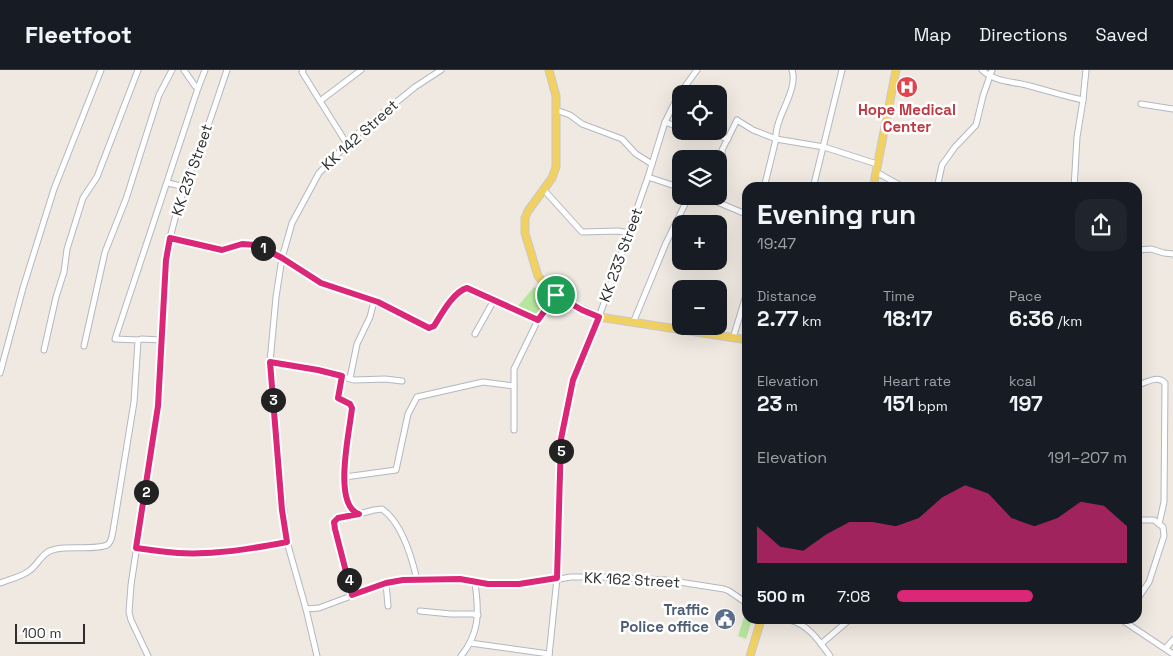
<!DOCTYPE html>
<html lang="en">
<head>
<meta charset="utf-8">
<style>
	:root { --surface:#171b24; --page:#20242c; --text:#f1f3f6; --muted:#9ea1a6; --line:#363941; --accent:#db2777 }
	body { margin:0; font-family:"Space Grotesk",sans-serif; background:var(--page); color:var(--text); height:100vh; display:flex; flex-direction:column; font-size:19px; white-space:nowrap }
	* { box-sizing:border-box; margin:0 }
	p { font-size:16px; color:var(--muted) }
	.icon { flex:none; width:28px; height:28px; fill:none; stroke:currentColor; stroke-width:2; stroke-linecap:round; stroke-linejoin:round }
	.map { position:relative; flex:1; overflow:hidden }
	.side { position:absolute; left:742px; top:112px; width:400px; height:442px; display:flex; flex-direction:column; background:var(--surface); border-radius:15px; box-shadow:0 5px 20px #0002 }
	.side>* { flex:none }
	.tools { position:absolute; left:672px; top:15px; display:grid; gap:10px }
	.tools a { display:grid; place-items:center; width:55px; height:55px; border-radius:10px; background:var(--surface); box-shadow:0 5px 20px #0002; font-size:25px }
	.scale { position:absolute; left:15px; bottom:12px; width:70px; box-sizing:border-box; padding-left:5px; border:2px solid #2e2e2e; border-top:0; font-size:14px; line-height:18px; white-space:nowrap; color:#2e2e2e; -webkit-text-stroke:4px #fff; paint-order:stroke }
	.pin { position:absolute; display:grid; place-items:center; width:42px; height:42px; color:#fff; margin:-21px; border:2px solid #fff; border-radius:50%; box-shadow:0 1px 5px #0007 }
	.km { position:absolute; width:25px; height:25px; margin:-12px; border-radius:50%; background:#222; color:#fff; font-size:14px; line-height:25px; text-align:center }
	.round { display:grid; place-items:center; flex:none; width:52px; height:52px; border-radius:15px; background:var(--page) }
	.headline { display:flex; align-items:center; justify-content:space-between; height:85px; padding:0 15px }
	h1 { font-size:28px; font-weight:700; line-height:38px }
	.metrics { display:grid; grid-template-columns:repeat(3,1fr); gap:8px; height:85px; padding:5px 15px }
	.metrics div { display:grid; align-content:center }
	.metrics b { font-size:21px; font-weight:700 }
	.metrics small { font-size:14px; font-weight:400 }
	.metrics p { font-size:14px }
	.chart { height:140px; padding:10px 15px }
	.chart p { display:flex; justify-content:space-between }
	.chart svg { width:100%; height:90px; margin-top:5px; fill:var(--accent); opacity:.7 }
	ul { padding:0 15px; list-style:none; font-size:16px }
	li { display:grid; grid-template-columns:80px 60px 1fr; align-items:center; height:38px }
	li i { height:12px; border-radius:6px; background:var(--accent) }
	header { display:flex; align-items:center; gap:30px; box-sizing:border-box; height:70px; padding:0 25px; background:var(--surface); border-bottom:1px solid var(--line) }
	header strong { font-size:24px }
	nav { display:flex; gap:28px; margin-inline-start:auto; font-size:18px }
	.map>svg:first-child { display:block }
	.green { fill:#b6e59e }
	.lines { fill:none; stroke-linecap:round; stroke-linejoin:round }
	.minor-casing { stroke:#b4b7c1; stroke-width:7 }
	.major-casing { stroke:#c9c9c9; stroke-width:9 }
	.minor { stroke:#fff; stroke-width:5 }
	.major { stroke:#f2d163; stroke-width:7 }
	.route-casing { stroke:#fff; stroke-width:10 }
	.route { stroke:#db2777; stroke-width:6 }
	.labels { text-anchor:middle; stroke-width:5; stroke-linejoin:round; paint-order:stroke }
	.health-label { font-size:15px; font-weight:bold; fill:#be3a42; stroke:#fff }
	.street-label { font-size:15px; fill:#2e2e2e; stroke:#fff }
	.service-label { font-size:15px; font-weight:bold; fill:#4e5e75; stroke:#fff; text-anchor:end }
</style>
</head>
<body>
<header>
<strong>Fleetfoot</strong>
<nav><a>Map</a><a>Directions</a><a>Saved</a></nav>
</header>
<div class="map">
<svg width="1173" height="586" viewBox="0 0 1173 586">
	<rect width="100%" height="100%" fill="#efe9e1"/>
	<!-- green -->
	<g class="green">
		<path d="M534,217L549,230L534,246L517,237Z"/>
		<path d="M747,538L748,550H752L746,569L738,566Z"/>
	</g>
	<g class="lines">
		<!-- minor casing -->
		<g class="minor-casing">
			<g id="minor">
				<path d="M303,0L302,2L320,31"/>
				<path d="M982,0C996,13 1013,11 1030,16C1049,21 1063,26 1083,30"/>
				<path d="M198,18L205,0"/>
				<path d="M1141,34L1173,39"/>
				<path d="M556,40L570,45L582,54L622,69L636,84L652,94"/>
				<path d="M665,52L681,58"/>
				<path d="M691,61C703,65 717,64 728,69"/>
				<path d="M347,74L320,31L361,0"/>
				<path d="M876,102L905,118"/>
				<path d="M719,103L723,90L722,80L737,50L753,60L776,69C774,48 799,20 792,0"/>
				<path d="M648,107L681,118"/>
				<path d="M168,113L185,117"/>
				<path d="M764,118L776,69L824,77L877,94"/>
				<path d="M813,118L842,0"/>
				<path d="M937,118L942,95L955,77L976,55L983,26L992,0"/>
				<path d="M1074,118L1077,67L1083,30L1086,0"/>
				<path d="M544,120L582,162L618,161L629,163"/>
				<path d="M703,126L748,145"/>
				<path d="M170,168L222,180L242,174L257,175L282,188L321,213L377,233L429,258L434,257L443,240L464,219H470L538,250L557,225"/>
				<path d="M1138,180L1151,179L1164,183L1173,184"/>
				<path d="M633,253L666,173L689,126"/>
				<path d="M475,264L494,230"/>
				<path d="M733,268L748,219"/>
				<path d="M139,270L115,269L198,18L195,16L184,0"/>
				<path d="M84,276L105,182L126,129L159,25L172,0"/>
				<path d="M44,280L56,227L64,202L67,179L83,128L97,107L138,0"/>
				<path d="M270,292L318,300L354,310L385,309L402,311"/>
				<path d="M0,303L23,218L54,119L101,0"/>
				<path d="M343,306L338,328L350,334L352,338L347,378L344,389L348,435L354,443L359,444L374,440L382,439C402,453 412,488 417,510"/>
				<path d="M350,308L357,274L370,247L374,231"/>
				<path d="M1138,315C1147,312 1158,305 1165,313L1164,432L1159,454"/>
				<path d="M514,360V299L538,250"/>
				<path d="M345,407L396,400L408,344L417,327L483,312L514,316"/>
				<path d="M1138,450H1154L1163,457L1164,466L1149,512L1138,528"/>
				<path d="M136,478C150,480 164,482 178,483C215,485 251,479 287,472"/>
				<path d="M0,513C10,509 21,507 29,501C40,493 41,482 56,479C69,476 97,480 107,475C112,472 112,465 113,461L134,332L138,271L141,269L162,270"/>
				<path d="M386,513L388,536"/>
				<path d="M352,525L335,459L334,452L338,448L359,444"/>
				<path d="M306,539L319,538L386,513L403,510L460,509L488,515L541,512L571,507H602L666,510L724,519L729,521L748,534"/>
				<path d="M420,541L451,544H473L478,545"/>
				<path d="M790,550C809,555 819,571 830,586"/>
				<path d="M1122,550L1173,584"/>
				<path d="M470,573L549,584"/>
				<path d="M821,574L849,550"/>
				<path d="M1166,578L1173,570"/>
				<path d="M148,586L131,550L129,542L131,515L158,336L166,190C172,148 188,109 203,69C212,46 219,23 227,0"/>
				<path d="M317,586L306,539L287,472L273,331L270,292L276,227L282,188L292,153L319,103L356,65L415,17L441,0"/>
				<path d="M461,586C480,563 479,541 475,513"/>
				<path d="M549,586L557,508L561,369L569,325L573,310L599,247L648,107L665,52L678,26L697,0"/>
			</g>
		</g>
		<!-- major casing -->
		<g class="major-casing">
			<g id="major">
				<path d="M549,0L556,26V97L552,108L528,141L525,148V163L538,206L546,216L569,233L599,247L748,270"/>
				<path d="M873,118L896,0"/>
				<path d="M750,586L761,550"/>
			</g>
		</g>
		<!-- minor -->
		<use href="#minor" class="minor"/>
		<!-- major -->
		<use href="#major" class="major"/>
	</g>
	<g class="lines">
		<!-- route casing -->
		<g class="route-casing">
			<path id="route" d="M170,168L222,180L242,174L257,175L282,188L321,213L378,232L429,258L434,256C441,245 453,222 467,218L538,250L556,225L582,240L599,247L573,310L561,369L557,508L519,514H488L460,509L403,510L386,513L352,525L335,459L334,452L338,448L359,444C332,435 350,360 352,338L350,334L338,328L342,306L318,300L270,292L282,440L287,472C251,479 215,485 178,483C164,482 150,480 136,478L158,336L166,190Z"/>
		</g>
		<!-- route -->
		<use href="#route" class="route"/>
	</g>
	<!-- icons -->
	<defs>
		<g id="hospital-disc" transform="scale(1.125)"><circle r="9.5" fill="#e0444e" stroke="#fff"/><path d="M-5-5h3v3.5h4V-5h3V5h-3V1.5h-4V5h-3Z" fill="#fff"/></g>
		<g id="civic-disc" transform="scale(1.125)"><circle r="9.5" fill="#5c6f8a" stroke="#fff"/><path d="M-.6-6.5H3V-4.5H.6V-3L4-1V1h2V6H-6V1h2V-1L-.6-3ZM-1.2 2.5V6h2.4V2.5Z" fill="#fff"/></g>
	</defs>
	<g fill-rule="evenodd">
		<use href="#hospital-disc" x="907" y="17"/>
		<use href="#civic-disc" x="725" y="549"/>
	</g>
	<g class="labels">
		<!-- health labels -->
		<g class="health-label">
			<text x="907" y="45">Hope Medical<tspan x="907" dy="17">Center</tspan></text>
		</g>
		<!-- street labels -->
		<g class="street-label">
			<text transform="translate(360 65) rotate(-42)" y="5">KK 142 Street</text>
			<text transform="translate(192 100) rotate(-71)" y="5">KK 231 Street</text>
			<text transform="translate(621 185) rotate(-70)" y="5">KK 233 Street</text>
			<text transform="translate(632 510) rotate(3)" y="5">KK 162 Street</text>
		</g>
		<!-- service labels -->
		<g class="service-label">
			<text x="709" y="545">Traffic<tspan x="709" dy="17">Police office</tspan></text>
		</g>
	</g>
</svg>
<div class="tools">
<a><svg class="icon" aria-label="locate" viewBox="0 0 24 24"><circle cx="12" cy="12" r="6"/><path d="M12 2v4M12 18v4M2 12h4M18 12h4"/></svg></a>
<a><svg class="icon" aria-label="layers" viewBox="0 0 24 24"><path d="M12 4l9 5-9 5-9-5zM3 14l9 5 9-5"/></svg></a>
<a>+</a>
<a>−</a>
</div>
<div class="scale">100 m</div>
<div class="pin" style="left:556px;top:225px;background:#1e9e55"><svg class="icon" aria-label="arrive" viewBox="0 0 24 24"><path d="M6 21V4h12l-3 4 3 4H6"/></svg></div>
<b class="km" style="left:263px;top:178px">1</b>
<b class="km" style="left:146px;top:422px">2</b>
<b class="km" style="left:273px;top:330px">3</b>
<b class="km" style="left:349px;top:510px">4</b>
<b class="km" style="left:561px;top:381px">5</b>
<section class="side">
<div class="headline"><div><h1>Evening run</h1><p>19:47</p></div><a class="round"><svg class="icon" aria-label="share" viewBox="0 0 24 24"><path d="M12 15V3M7 8l5-5 5 5M5 13v7h14v-7"/></svg></a></div>
<div class="metrics">
<div><p>Distance</p><b>2.77<small> km</small></b></div>
<div><p>Time</p><b>18:17</b></div>
<div><p>Pace</p><b>6:36<small> /km</small></b></div>
</div>
<div class="metrics">
<div><p>Elevation</p><b>23<small> m</small></b></div>
<div><p>Heart rate</p><b>151<small> bpm</small></b></div>
<div><p>kcal</p><b>197</b></div>
</div>
<div class="chart"><p><span>Elevation</span>191–207 m</p>
<svg viewBox="0 0 160 44" preserveAspectRatio="none"><path d="M0 44V26L10 36L20 38L30 30L40 24L50 24L60 26L70 22L80 12L90 6L100 10L110 22L120 26L130 22L140 14L150 16L160 26V44z"/></svg>
</div>
<ul>
<li><b>500 m</b>7:08<i style="width:59%"></i></li>
</ul>
</section>
</div>
</body>
</html>
